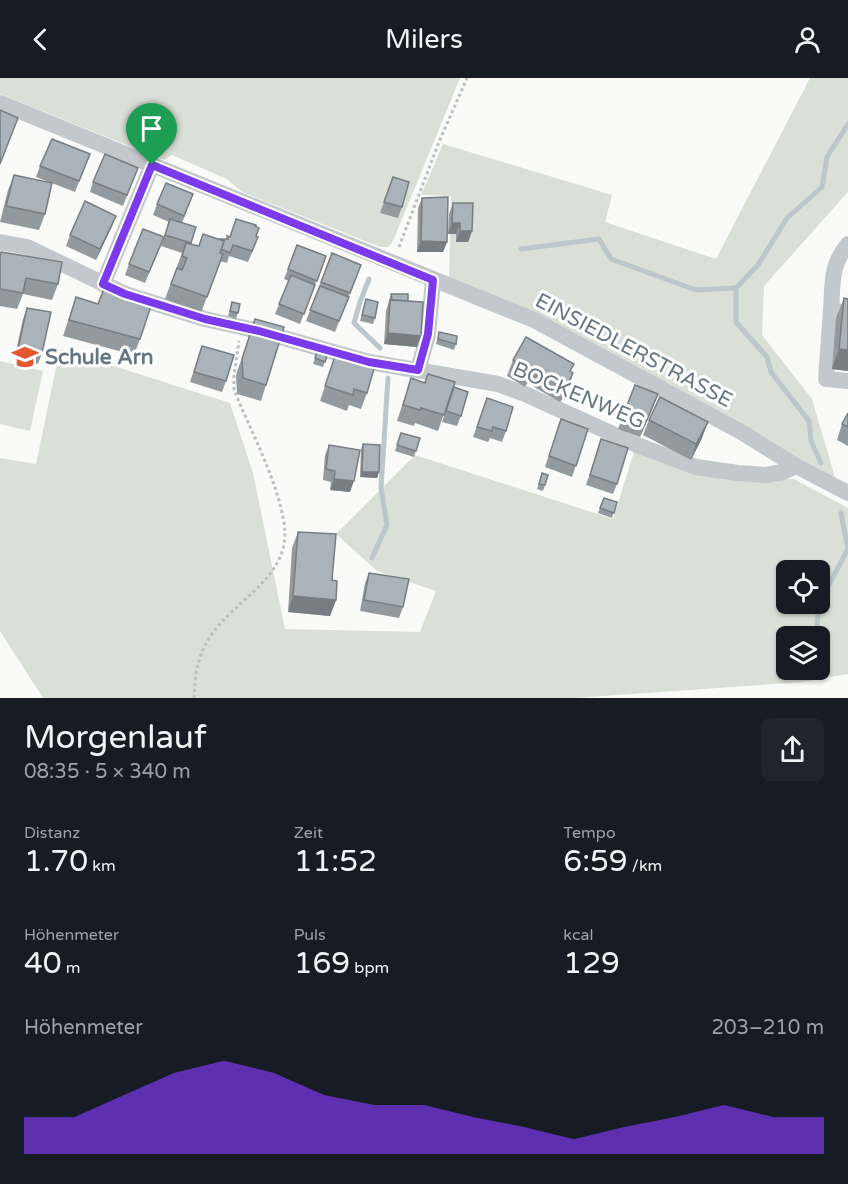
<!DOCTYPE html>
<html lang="de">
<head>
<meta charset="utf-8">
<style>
	:root { --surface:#171b24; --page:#20242c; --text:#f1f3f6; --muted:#9ea1a6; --accent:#7c3aed }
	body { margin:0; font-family:"Varela Round",sans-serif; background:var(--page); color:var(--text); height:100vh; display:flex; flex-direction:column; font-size:22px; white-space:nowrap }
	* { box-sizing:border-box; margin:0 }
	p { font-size:20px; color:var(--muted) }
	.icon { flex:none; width:33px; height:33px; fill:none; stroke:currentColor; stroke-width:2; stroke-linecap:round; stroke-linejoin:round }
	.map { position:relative; height:620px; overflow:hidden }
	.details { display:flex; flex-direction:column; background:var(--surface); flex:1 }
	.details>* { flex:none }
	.fabs { position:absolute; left:776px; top:482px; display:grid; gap:12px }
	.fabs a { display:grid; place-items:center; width:54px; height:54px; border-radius:9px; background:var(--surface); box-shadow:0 2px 4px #0004; font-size:30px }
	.pin { position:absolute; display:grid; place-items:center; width:51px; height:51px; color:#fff; margin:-62px -26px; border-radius:50% 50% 50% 0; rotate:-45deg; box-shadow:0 0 6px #0007 }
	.pin .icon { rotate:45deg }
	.round { display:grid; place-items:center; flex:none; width:63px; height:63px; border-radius:9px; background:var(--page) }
	.head { display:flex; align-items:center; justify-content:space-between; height:102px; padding:0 24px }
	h1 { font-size:33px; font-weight:600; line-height:45px }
	.stats { display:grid; grid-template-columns:repeat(3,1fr); gap:9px; height:102px; padding:6px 24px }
	.stats div { display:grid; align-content:center }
	.stats b { font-size:30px; font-weight:600 }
	.stats small { font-size:16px; font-weight:400 }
	.stats p { font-size:16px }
	.chart { height:168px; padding:12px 24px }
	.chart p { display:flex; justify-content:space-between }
	.chart svg { width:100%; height:108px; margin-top:6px; fill:var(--accent); opacity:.7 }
	header { display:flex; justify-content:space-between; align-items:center; height:78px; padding:0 24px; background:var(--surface); font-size:27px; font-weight:600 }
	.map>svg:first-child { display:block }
	.green { fill:#dadfd7; fill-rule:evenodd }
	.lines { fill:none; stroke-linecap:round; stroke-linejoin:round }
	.stream { stroke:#bbc7cb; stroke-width:5 }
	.path { stroke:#bbbfc2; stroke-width:3; stroke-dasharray:3 3; stroke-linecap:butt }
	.minor { stroke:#c3c8cc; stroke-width:16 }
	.wall { fill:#929a9f }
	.shaded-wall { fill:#777d82 }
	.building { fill:#aab3b9; stroke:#777d82; stroke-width:1.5 }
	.route-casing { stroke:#fff; stroke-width:12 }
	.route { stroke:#7c3aed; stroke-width:8 }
	.labels { text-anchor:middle; stroke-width:6; stroke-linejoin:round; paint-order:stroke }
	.street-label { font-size:21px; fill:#657683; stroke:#fff }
	.poi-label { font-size:21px; font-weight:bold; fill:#657683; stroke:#fff; text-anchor:start }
</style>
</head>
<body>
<header><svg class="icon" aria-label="back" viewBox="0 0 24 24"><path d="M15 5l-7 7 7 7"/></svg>Milers<svg class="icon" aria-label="person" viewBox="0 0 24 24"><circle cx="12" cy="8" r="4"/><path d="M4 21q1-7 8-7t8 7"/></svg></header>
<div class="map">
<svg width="848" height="620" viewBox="0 0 848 620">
	<rect width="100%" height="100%" fill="#fafaf8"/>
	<!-- green -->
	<g class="green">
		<path d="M0,0H460L393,163L388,169H380L242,114L227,101L172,77L164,82L0,16Z"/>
		<path d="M810,0H848V114L764,208L762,257L812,321L838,410L449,201L451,118L421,117L443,66L612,117L605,144L716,181Z"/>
		<path d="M60,271L230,325L253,395L285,551L420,554L436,513L377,493L336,456L415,377L613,441L635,371L738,400L794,401L848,430V596L802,604L575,620H43L0,553V380L36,386ZM786,492H819V525H786ZM786,558H819V591H786Z"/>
		<path d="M0,283L43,293L30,353L0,346Z"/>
	</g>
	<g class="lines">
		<!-- stream -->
		<g class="stream">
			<path d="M521,171L599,161L611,181L696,212L736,210"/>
			<path d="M369,201L360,224L354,245L380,270"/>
			<path d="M821,385L811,363L809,343L771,294L767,279L736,244V210L758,187L787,140L822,109L827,79L848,46"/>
			<path d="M841,435L848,471"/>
			<path d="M372,480L387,447L381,410L388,300"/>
			<path d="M816,558L819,525L848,471"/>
		</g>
		<!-- path -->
		<g class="path">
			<path d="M399,169L439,64L467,0"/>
			<path d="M194,620C195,598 197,578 210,559C234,521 293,499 284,445C278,404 250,351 234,312V298L239,263"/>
		</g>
		<!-- minor -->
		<g class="minor">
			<path d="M0,25L534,242L743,355L796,388L848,415"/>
			<path d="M0,164L27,169L125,216L205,241L259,253L369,284L498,306L525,316L637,367L696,389L738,395L766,397L783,394L796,388"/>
			<path d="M848,166C830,188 833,205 831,232L848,235"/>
			<path d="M103,206L152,87"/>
			<path d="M831,232L826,301L848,303"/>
			<path d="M418,292L428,257L433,202"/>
		</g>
	</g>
	<!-- wall -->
	<g class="wall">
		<path d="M90,76L75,114L36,99L40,88Z"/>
		<path d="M138,90L123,128L90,114L93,104Z"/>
		<path d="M14,97L45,136L39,152L0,144L8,112Z"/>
		<path d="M393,99L402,129L398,140L380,135Z"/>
		<path d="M193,116L182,145L191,166L199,168L226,161L227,158H230L255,148L256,158L254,170L248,184L229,178L227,185L220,183L201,235L165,221L182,175L161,168L164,160L145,205L125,197L129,186L164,159L169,144L153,137L157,126Z"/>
		<path d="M422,120L447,164L443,174H417L418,130Z"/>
		<path d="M453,125L472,153L468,164H456V156H448L449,136Z"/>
		<path d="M116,138L112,148L96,182L66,168L70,157Z"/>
		<path d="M297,167L326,178L300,246L275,236L289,203L284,201Z"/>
		<path d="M1,174L58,206L52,222L23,216L17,231L0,228V177Z"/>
		<path d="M332,175L361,187L335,254L306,243Z"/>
		<path d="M391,216L408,223L417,269L384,266L386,233Z"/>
		<path d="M76,219L140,261L134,277L63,258Z"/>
		<path d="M844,220L848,293L832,291L836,240Z"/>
		<path d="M366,221L375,240L373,246L360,243Z"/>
		<path d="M232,224L240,226L236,241L228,238Z"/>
		<path d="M27,230L42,275L38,286L14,282L23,241Z"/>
		<path d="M255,241L266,307L261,323L237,316L236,297Z"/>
		<path d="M439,254L456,266L454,272L436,266Z"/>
		<path d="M202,268L226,303L222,314L190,304Z"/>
		<path d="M318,271L328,274L323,289L313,286Z"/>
		<path d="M336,275L367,315L361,331L349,327L347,333L320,323Z"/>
		<path d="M513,282L571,294L573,295L568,311L560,324L527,305L525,309L507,298Z"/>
		<path d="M428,296L455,304L438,353L415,345L414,348L397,343L411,300L424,305Z"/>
		<path d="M635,307L654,327L640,359L618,351Z"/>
		<path d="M454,309L461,338L457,348L442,344Z"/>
		<path d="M487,320L506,353L502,364L490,360L488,364L473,359Z"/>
		<path d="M848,335V368L837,362L842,346Z"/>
		<path d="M561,341L588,351L572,399L545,389Z"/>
		<path d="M649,342L702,360L691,382L643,357Z"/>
		<path d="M401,355L420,360L414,379L395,373Z"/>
		<path d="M601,361L617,406L613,416L586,407Z"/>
		<path d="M363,366L379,394L377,400L360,399L361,371Z"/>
		<path d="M329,367L350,414L330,412L331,404L323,402L325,377Z"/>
		<path d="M542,395L548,397L543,413L537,411Z"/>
		<path d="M604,420L617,424L612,440L598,435Z"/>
		<path d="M298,454L332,502L336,522L330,538L288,534L292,470Z"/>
		<path d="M369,495L403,529L399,540L360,533L365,505Z"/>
	</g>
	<!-- shaded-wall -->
	<g class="shaded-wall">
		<path d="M116,138L112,148L96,182L100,171Z"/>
		<path d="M452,145H460L456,156H448Z"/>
		<path d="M460,153H472L468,164H456Z"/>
		<path d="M421,163L447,164L443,174H417Z"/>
		<path d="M388,255L421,258L417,269L384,266Z"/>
		<path d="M839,271L848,272V293L832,291Z"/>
		<path d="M533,289L527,305L525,309L531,293Z"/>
		<path d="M573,295L568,311L560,324L566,309Z"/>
		<path d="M658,316L654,327L640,359L644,348Z"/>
		<path d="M708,344L702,360L691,382L696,366Z"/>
		<path d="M362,394H379L377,400L360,399Z"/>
		<path d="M334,401L354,403L350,414L330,412Z"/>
		<path d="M293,518L336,522L330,538L288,534Z"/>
	</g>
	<!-- building -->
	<g class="building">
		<path d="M0,32L18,40L0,86Z"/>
		<path d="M52,61L90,76L79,103L40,88Z"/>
		<path d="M105,76L138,90L127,117L93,104Z"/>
		<path d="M14,97L52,105L45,136L6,128Z"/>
		<path d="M393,99L409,104L402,129L384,124Z"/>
		<path d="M166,105L193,116L184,138L157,126Z"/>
		<path d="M448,119L447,164L421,163L422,120Z"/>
		<path d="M85,123L116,138L100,171L70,157Z"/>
		<path d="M453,125H473L472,153H460V145H452Z"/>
		<path d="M170,141L196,149L191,165L165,157Z"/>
		<path d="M236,141L256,147L255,148L259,150L256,158L258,159L252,173L233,167L230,175L221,171L224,163L220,162V161H228L227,158L230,159Z"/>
		<path d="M143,151L164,159L149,194L129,186Z"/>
		<path d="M203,156L224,163L220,175L223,176L207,219L171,206L177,190L182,192L187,180L182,178L186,165L199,168Z"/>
		<path d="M297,167L326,178L317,203L288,191Z"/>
		<path d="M1,174L62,184L58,206L26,200L23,215L0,211V179Z"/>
		<path d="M332,175L361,187L350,215L321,204Z"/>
		<path d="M291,197L315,207L304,236L279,226Z"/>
		<path d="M106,206L153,222L140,261L69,242L76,219L98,226Z"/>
		<path d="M320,208L349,219L339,243L310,232Z"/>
		<path d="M391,216H408V223L392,222Z"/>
		<path d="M844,220L848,221V272L839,271Z"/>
		<path d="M366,221L378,224L375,240L362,237Z"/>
		<path d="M390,222L423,224L421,258L388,255Z"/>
		<path d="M232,224L240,226L238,235L230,233Z"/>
		<path d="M27,230L51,234L42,275L18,271Z"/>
		<path d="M255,241L284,249L266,307L243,300L242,281Z"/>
		<path d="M439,254L457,258L456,266L438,261Z"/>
		<path d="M526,259L574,286L570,293L573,295L566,309L533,289L531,293L513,282Z"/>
		<path d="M202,268L234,277L226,303L194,294Z"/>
		<path d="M318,271L328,274L325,284L315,280Z"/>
		<path d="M336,275L375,287L367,315L354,311L353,317L325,308Z"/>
		<path d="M428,296L455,304L444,337L421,330L420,332L403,327L411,300L425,305Z"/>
		<path d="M635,307L658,316L644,348L622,340Z"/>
		<path d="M454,309L468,314L461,338L446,333Z"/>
		<path d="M660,319L708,344L696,366L649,342Z"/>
		<path d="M487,320L513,329L506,353L493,349L492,353L477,349Z"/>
		<path d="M848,335V349L842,346Z"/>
		<path d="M561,341L588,351L576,388L549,378Z"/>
		<path d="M401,355L420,360L416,373L397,367Z"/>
		<path d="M601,361L628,370L617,406L590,397Z"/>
		<path d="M363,366L380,367L379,394H362Z"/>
		<path d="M329,367L360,372L354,403L334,401L335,393L326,391Z"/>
		<path d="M542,395L548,397L545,407L539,406Z"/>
		<path d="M604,420L617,424L614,435L600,430Z"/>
		<path d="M298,454L336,456L332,502L337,503L336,522L293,518Z"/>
		<path d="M369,495L409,501L403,529L364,522Z"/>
	</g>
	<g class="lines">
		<!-- route casing -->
		<g class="route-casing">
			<path id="route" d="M152,87L433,202L428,256L418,292L369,284L259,253L205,241L125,216L103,206Z"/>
		</g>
		<!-- route -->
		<use href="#route" class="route"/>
	</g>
	<!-- icons -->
	<defs>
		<g id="school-bare" transform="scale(2.07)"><path d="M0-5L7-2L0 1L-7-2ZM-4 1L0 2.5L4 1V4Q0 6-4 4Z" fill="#e4572e" stroke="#fff" stroke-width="2.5" paint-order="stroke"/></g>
	</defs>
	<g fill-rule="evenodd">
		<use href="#school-bare" x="25" y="279"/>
	</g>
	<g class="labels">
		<!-- street labels -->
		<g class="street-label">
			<text transform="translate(634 272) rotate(28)" y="7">EINSIEDLERSTRASSE</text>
			<text transform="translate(579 317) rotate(23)" y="7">BOCKENWEG</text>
		</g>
		<!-- poi labels -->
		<g class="poi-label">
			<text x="45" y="286">Schule Arn</text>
		</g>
	</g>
</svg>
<div class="fabs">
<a><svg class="icon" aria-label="locate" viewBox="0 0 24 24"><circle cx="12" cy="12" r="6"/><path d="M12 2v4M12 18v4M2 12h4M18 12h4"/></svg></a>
<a><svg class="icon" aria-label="layers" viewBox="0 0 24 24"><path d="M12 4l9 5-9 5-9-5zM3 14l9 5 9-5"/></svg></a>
</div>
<div class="pin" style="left:152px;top:87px;background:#1e9e55"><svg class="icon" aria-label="arrive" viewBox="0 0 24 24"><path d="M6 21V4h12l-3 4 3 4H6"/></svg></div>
</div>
<section class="details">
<div class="head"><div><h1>Morgenlauf</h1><p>08:35 · 5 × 340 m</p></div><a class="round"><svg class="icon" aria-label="share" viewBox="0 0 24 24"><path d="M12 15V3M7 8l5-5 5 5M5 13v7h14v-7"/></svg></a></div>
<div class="stats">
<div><p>Distanz</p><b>1.70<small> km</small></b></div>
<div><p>Zeit</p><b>11:52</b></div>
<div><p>Tempo</p><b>6:59<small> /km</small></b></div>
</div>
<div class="stats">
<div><p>Höhenmeter</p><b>40<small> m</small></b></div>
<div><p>Puls</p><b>169<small> bpm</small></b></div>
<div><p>kcal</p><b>129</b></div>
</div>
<div class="chart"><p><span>Höhenmeter</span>203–210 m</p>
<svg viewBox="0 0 160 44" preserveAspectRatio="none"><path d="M0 44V29L10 29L20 20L30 11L40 6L50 11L60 20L70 24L80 24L90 29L100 33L110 38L120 33L130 29L140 24L150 29L160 29V44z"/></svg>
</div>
</section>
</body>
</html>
